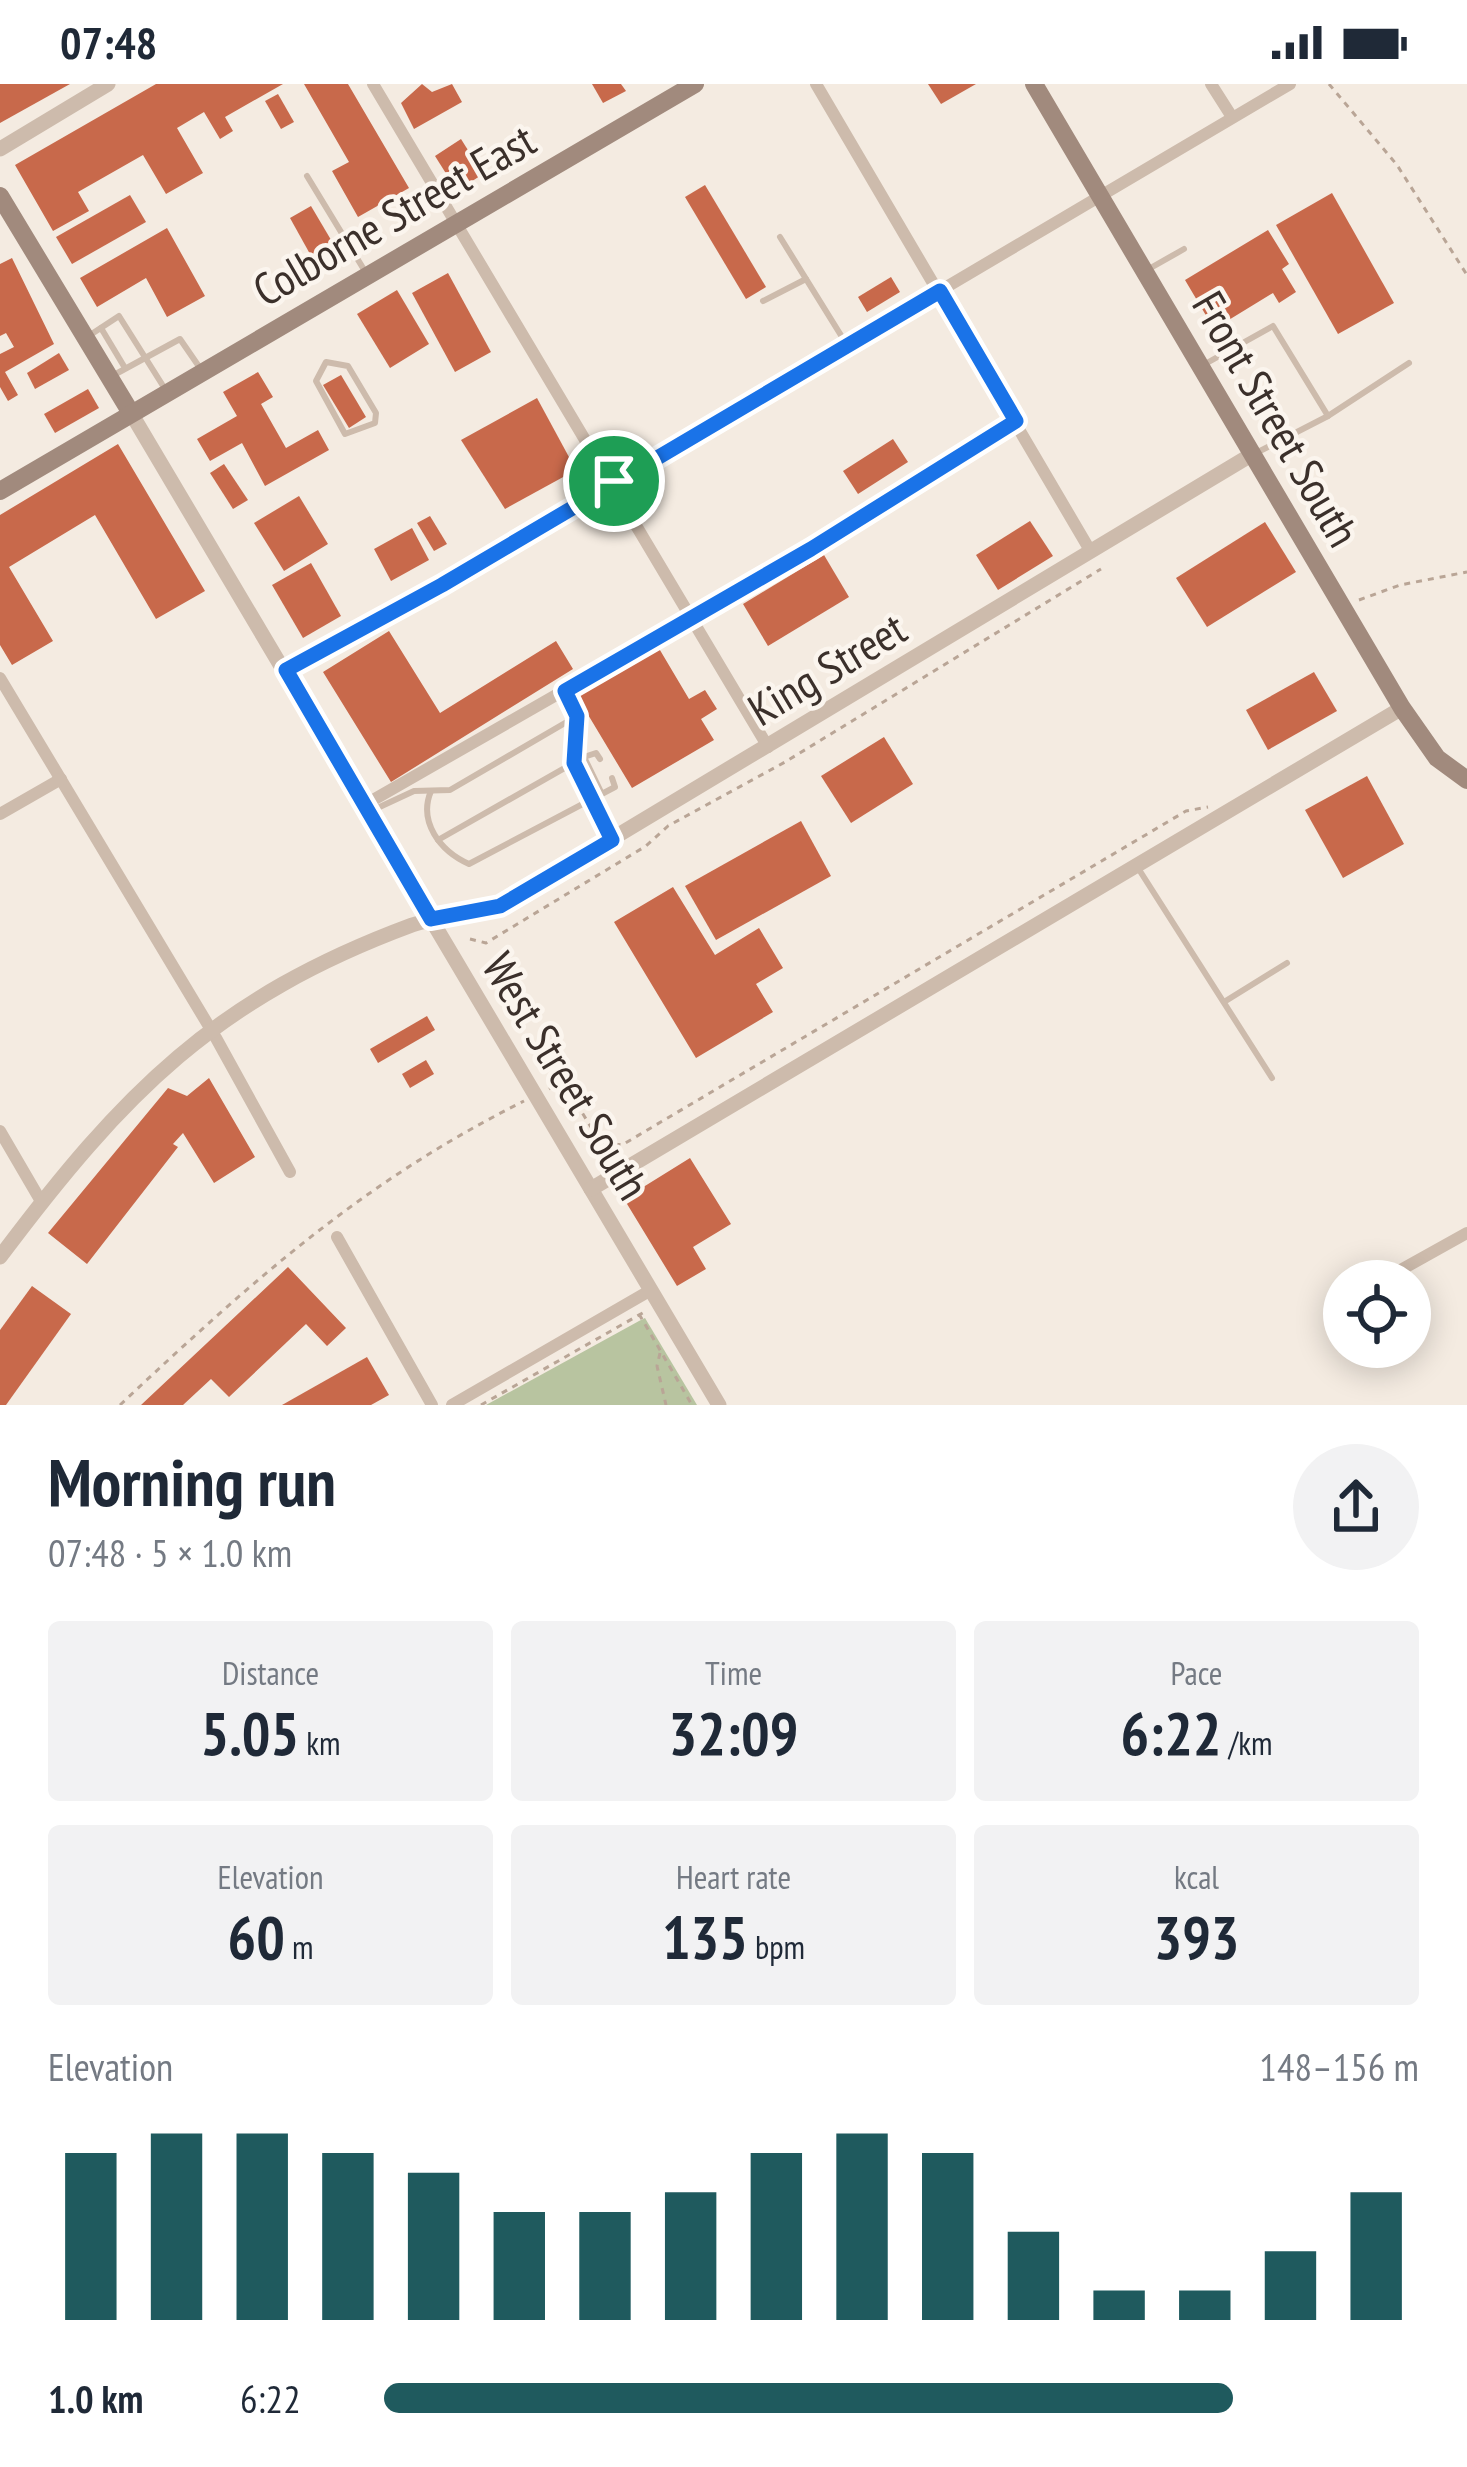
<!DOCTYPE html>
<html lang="en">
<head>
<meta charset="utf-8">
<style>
	:root { --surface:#fff; --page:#f2f2f3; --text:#1f2937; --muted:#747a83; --accent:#1f5a5e }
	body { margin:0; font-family:"PT Sans Narrow",sans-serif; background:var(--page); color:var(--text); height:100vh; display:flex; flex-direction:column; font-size:45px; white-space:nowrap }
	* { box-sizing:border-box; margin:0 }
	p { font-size:39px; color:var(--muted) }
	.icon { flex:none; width:66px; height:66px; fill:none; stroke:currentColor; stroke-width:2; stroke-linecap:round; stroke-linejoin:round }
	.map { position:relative; height:1321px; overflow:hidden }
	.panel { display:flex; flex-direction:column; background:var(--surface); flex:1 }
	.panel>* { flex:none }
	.tools { position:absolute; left:1323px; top:1176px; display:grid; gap:24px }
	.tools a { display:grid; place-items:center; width:108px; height:108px; border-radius:50%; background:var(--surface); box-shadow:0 6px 30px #0003; font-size:60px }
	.pin { position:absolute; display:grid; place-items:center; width:102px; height:102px; color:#fff; margin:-51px; border:6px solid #fff; border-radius:50%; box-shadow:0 3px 12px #0007 }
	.round { display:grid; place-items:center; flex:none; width:126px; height:126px; border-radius:63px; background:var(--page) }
	.overview { display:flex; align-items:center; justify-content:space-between; height:204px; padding:0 48px }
	h1 { font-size:66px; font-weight:700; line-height:90px }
	.metrics { display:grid; grid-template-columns:repeat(3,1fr); gap:18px; height:204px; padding:12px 48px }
	.metrics div { display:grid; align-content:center; border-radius:12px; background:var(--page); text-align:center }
	.metrics b { font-size:60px; font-weight:700 }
	.metrics small { font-size:33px; font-weight:400 }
	.metrics p { font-size:33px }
	.chart { height:336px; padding:24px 48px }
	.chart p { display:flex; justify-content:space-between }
	.chart svg { width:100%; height:216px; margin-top:12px; stroke:var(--accent); stroke-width:6 }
	ul { padding:0 48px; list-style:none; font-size:39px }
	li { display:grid; grid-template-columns:192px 144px 1fr; align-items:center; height:90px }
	li i { height:30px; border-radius:15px; background:var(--accent) }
	.status { display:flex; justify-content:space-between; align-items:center; height:84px; padding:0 60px; background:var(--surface); direction:ltr }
	.status svg { height:33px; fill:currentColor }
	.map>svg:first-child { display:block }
	.green { fill:#b8c4a0 }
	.building { fill:#c8694b }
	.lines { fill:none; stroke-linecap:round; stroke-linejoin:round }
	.path { stroke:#b9a596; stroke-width:3; stroke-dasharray:6 6; stroke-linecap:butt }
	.service { stroke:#cdbbac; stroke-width:6 }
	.minor { stroke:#cdbbac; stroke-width:12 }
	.tertiary { stroke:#cdbbac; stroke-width:15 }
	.secondary { stroke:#a18a7d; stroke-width:18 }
	.route-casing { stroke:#fff; stroke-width:24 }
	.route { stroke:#1a73e8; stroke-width:15 }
	.labels { text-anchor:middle; stroke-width:9; stroke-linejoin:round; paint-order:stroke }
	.street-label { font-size:45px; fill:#3b302b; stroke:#fbf5ee }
</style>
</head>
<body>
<div class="status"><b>07:48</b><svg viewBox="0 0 49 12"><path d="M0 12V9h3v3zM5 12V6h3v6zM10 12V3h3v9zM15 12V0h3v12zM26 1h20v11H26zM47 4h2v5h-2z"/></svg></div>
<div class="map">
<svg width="1467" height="1321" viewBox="0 0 1467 1321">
	<rect width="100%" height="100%" fill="#f4ebe1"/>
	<!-- green -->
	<path class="green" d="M645,1234L697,1321H486L639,1237Z"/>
	<!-- building -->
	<g class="building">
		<path d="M0,0H70L0,39Z"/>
		<path d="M156,0H283L225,33L233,47L220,55L204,28L177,44L203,89L166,110L143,71L78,108L89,127L53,147L15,81Z"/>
		<path d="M304,0H348L409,104L358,133L332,87L349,78Z"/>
		<path d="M422,0L432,8L452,0L462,18L414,45L401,19Z"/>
		<path d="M592,0H621L626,7L603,19Z"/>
		<path d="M928,0H976L941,20Z"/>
		<path d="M278,10L294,38L281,45L265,17Z"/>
		<path d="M461,55L483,90L457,107L435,72Z"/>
		<path d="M705,101L766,203L746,215L685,113Z"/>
		<path d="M1332,109L1394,219L1338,250L1276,141Z"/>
		<path d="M130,111L146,138L72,180L56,153Z"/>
		<path d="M311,122L337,166L315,179L290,134Z"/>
		<path d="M167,144L205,212L167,233L146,194L97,223L80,194Z"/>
		<path d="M1268,146L1289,180L1282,185L1296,208L1279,219L1273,209L1214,245L1185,196Z"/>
		<path d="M12,174L54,260L5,288L18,311L8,317L0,303V270L14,263L6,249L0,252V180Z"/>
		<path d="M448,189L491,268L455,288L412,209Z"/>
		<path d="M891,193L900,208L867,228L858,213Z"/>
		<path d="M397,206L429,260L390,284L357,230Z"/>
		<path d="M59,269L69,286L35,305L27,289Z"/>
		<path d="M258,288L273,313L261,320L286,364L318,346L329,366L265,402L242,359L210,377L197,355L237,332L223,308Z"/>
		<path d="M341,291L366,333L349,344L323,301Z"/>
		<path d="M88,305L99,324L55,349L44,330Z"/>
		<path d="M537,314L576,386L505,425L461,356Z"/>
		<path d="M893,355L908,378L858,410L843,387Z"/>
		<path d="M118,360L205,507L156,535L95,431L9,483L53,557L12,581L0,561V431Z"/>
		<path d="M224,380L248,416L233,425L210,389Z"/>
		<path d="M299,412L328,460L284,487L254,439Z"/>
		<path d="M430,432L447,460L434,467L417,439Z"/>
		<path d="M1030,437L1053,472L998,506L976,471Z"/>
		<path d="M1265,438L1296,488L1207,543L1176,494Z"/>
		<path d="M412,444L429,476L391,497L374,465Z"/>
		<path d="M824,471L849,513L768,562L743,520Z"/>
		<path d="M311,479L341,532L303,554L272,501Z"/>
		<path d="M389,547L440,629L556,557L573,585L391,698L323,588Z"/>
		<path d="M654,556L689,615L705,606L717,625L701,635L714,656L632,704L572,604Z"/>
		<path d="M1314,588L1337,627L1268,666L1246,626Z"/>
		<path d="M884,653L913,700L851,739L821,692Z"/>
		<path d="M1367,692L1404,760L1343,794L1305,726Z"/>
		<path d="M801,737L831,792L716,856L685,802Z"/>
		<path d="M673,803L715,871L759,844L783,884L756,900L773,928L696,974L614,838Z"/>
		<path d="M427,932L435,946L378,979L370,965Z"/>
		<path d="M426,976L434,990L410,1004L402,990Z"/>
		<path d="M209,994L255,1073L214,1099L183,1049L173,1060L178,1063L87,1180L48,1149L168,1004L187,1012Z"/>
		<path d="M690,1074L731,1140L693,1163L706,1185L677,1202L624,1115Z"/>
		<path d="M288,1183L346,1244L327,1262L306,1240L229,1313L211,1295L183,1321H141Z"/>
		<path d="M32,1202L71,1230L6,1321H0V1246Z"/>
		<path d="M367,1273L389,1311L371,1321H282Z"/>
	</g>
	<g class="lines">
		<!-- path -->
		<g class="path">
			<path d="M1329,0L1397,81L1467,191"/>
			<path d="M1359,516L1400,501L1467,488"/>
			<path d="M470,855L486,859L646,762L668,742L785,678L1101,485"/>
			<path d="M549,1005L556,1001L572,1012L600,1058L622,1061L1186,727L1208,723"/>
			<path d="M639,1230L692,1321"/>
			<path d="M660,1269L657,1282L666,1321"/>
			<path d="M120,1321C251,1198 362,1098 524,1017"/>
			<path d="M481,1321L646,1227"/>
		</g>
		<!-- service -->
		<g class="service">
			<path d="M307,92L366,189"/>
			<path d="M780,153L847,261"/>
			<path d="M1147,186L1184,165"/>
			<path d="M763,217L806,195"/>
			<path d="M101,244L125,284"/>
			<path d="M87,253L119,232L165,305"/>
			<path d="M326,278L348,282L376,329L375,339L345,350L316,297Z"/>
			<path d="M1205,280L1273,242L1328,332"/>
			<path d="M112,292L180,255L200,284"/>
			<path d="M1254,370L1328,332L1409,279"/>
			<path d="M566,608L577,632"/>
			<path d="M584,673L602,710"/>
			<path d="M431,707C418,738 440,767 469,780L615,703L612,694"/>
			<path d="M371,727L414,707L450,706L577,632L574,678L611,753"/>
			<path d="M438,756L584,673L596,669L600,675"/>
			<path d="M1138,784L1272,994"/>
			<path d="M1224,918L1287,879"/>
		</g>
		<!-- minor -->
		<g class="minor">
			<path d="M373,0L768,663"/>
			<path d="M816,0L1091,468"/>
			<path d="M1211,0L1232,33"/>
			<path d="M286,586L442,501L1290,0"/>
			<path d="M0,594L216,954L290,1088"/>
			<path d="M366,720L811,465L1015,337"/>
			<path d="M0,730L61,695"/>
			<path d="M0,1047L42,1119"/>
			<path d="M337,1153L432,1321"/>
			<path d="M1397,1188L1467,1149"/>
			<path d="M452,1321L651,1206"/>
		</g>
		<!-- tertiary -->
		<g class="tertiary">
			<path d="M0,65L108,0"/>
			<path d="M131,329L719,1321"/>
			<path d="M591,1105L1402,624"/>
			<path d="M0,1173C123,1009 215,914 412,841C441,831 471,833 500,822L1251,371"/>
		</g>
		<!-- secondary -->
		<g class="secondary">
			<path d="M1034,0L1402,624L1437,674L1467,696"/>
			<path d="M0,112L131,329"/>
			<path d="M0,407L695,0"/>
		</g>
	</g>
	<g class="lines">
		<!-- route casing -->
		<g class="route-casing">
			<path id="route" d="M940,207L1016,337L811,465L565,607L577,632L574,679L612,756L500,822L431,835L286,586L442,501Z"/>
		</g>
		<!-- route -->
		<use href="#route" class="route"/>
	</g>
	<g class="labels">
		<!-- street labels -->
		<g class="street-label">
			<text transform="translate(394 131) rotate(-30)" y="16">Colborne Street East</text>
			<text transform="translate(1276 335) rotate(60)" y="16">Front Street South</text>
			<text transform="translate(827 585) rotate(-31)" y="16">King Street</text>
			<text transform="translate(566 992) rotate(59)" y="16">West Street South</text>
		</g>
	</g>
</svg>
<div class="tools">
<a><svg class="icon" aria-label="locate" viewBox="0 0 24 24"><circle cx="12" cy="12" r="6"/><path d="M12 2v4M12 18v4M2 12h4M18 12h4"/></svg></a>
</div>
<div class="pin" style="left:614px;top:397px;background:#1e9e55"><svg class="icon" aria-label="arrive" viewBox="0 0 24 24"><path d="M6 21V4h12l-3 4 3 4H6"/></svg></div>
</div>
<section class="panel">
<div class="overview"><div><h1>Morning run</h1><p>07:48 · 5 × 1.0 km</p></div><a class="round"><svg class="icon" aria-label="share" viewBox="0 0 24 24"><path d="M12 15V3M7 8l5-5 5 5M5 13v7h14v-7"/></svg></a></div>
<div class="metrics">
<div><p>Distance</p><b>5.05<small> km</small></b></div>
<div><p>Time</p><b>32:09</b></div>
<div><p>Pace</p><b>6:22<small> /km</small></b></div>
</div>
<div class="metrics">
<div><p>Elevation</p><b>60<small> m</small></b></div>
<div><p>Heart rate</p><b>135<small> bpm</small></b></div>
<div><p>kcal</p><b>393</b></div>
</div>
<div class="chart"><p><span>Elevation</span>148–156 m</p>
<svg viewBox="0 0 160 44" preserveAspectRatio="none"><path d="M5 44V10M15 44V6M25 44V6M35 44V10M45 44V14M55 44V22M65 44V22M75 44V18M85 44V10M95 44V6M105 44V10M115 44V26M125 44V38M135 44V38M145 44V30M155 44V18"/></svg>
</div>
<ul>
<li><b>1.0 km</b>6:22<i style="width:82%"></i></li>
</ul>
</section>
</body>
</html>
